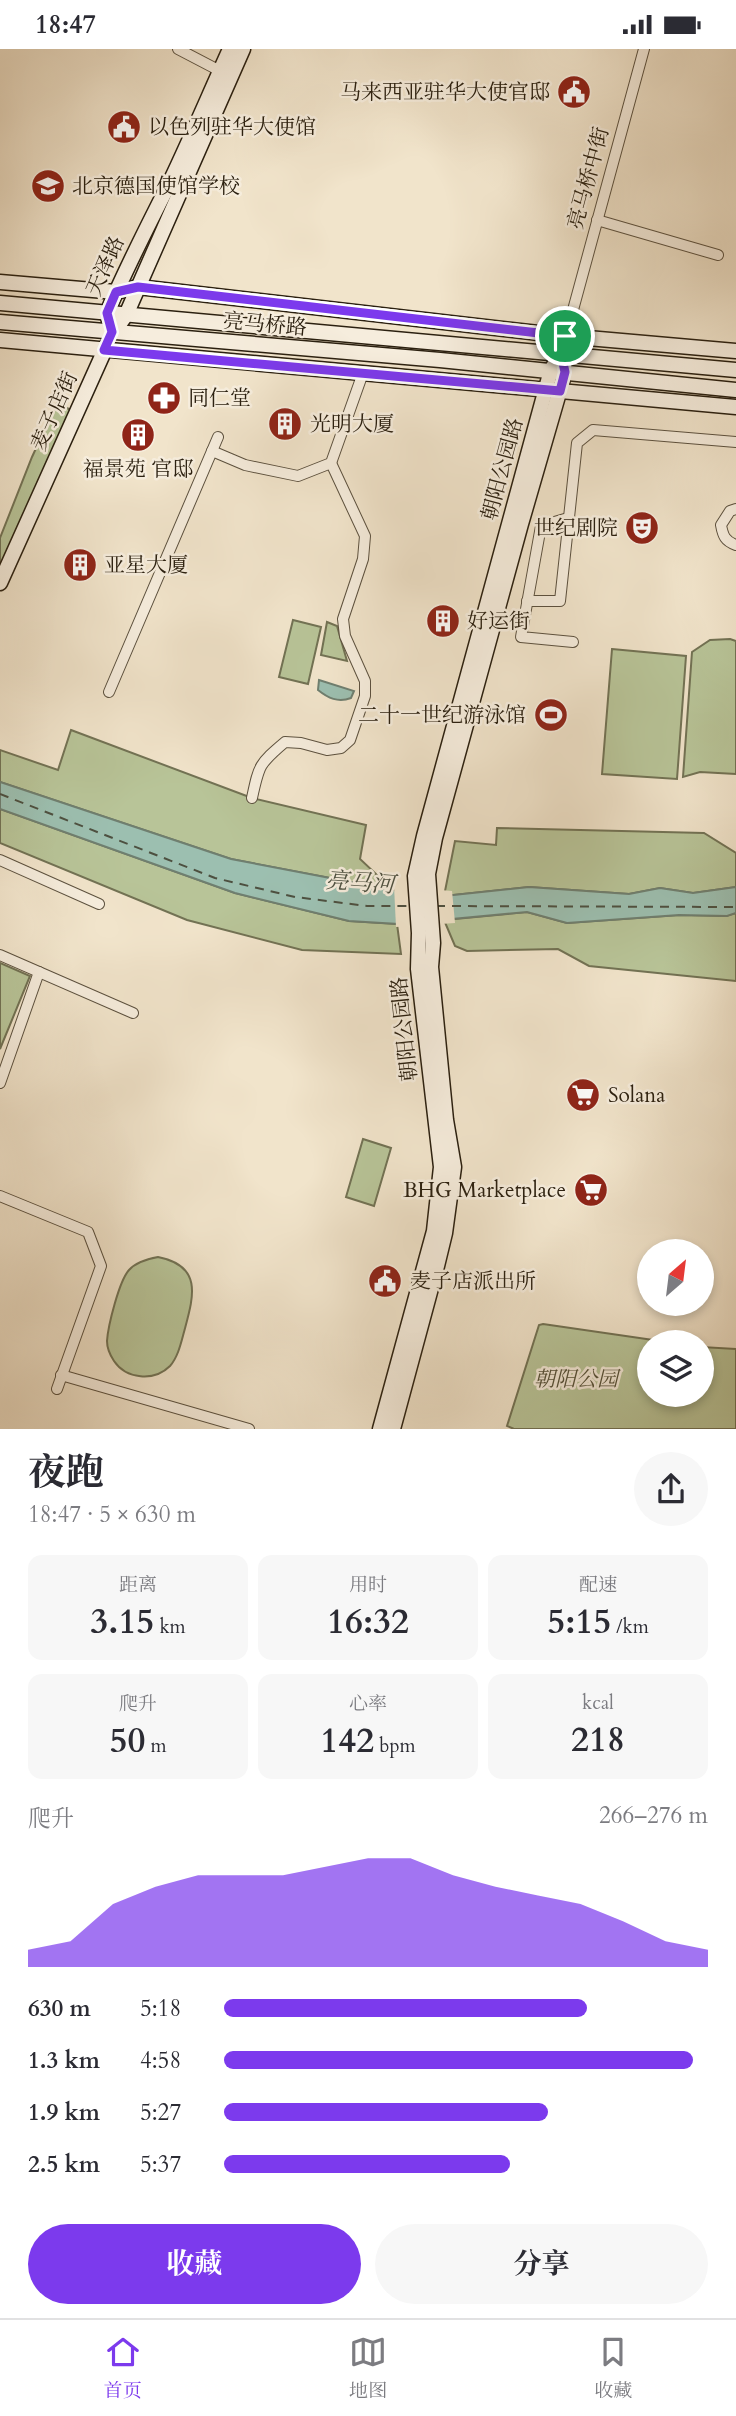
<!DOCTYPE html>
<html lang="zh">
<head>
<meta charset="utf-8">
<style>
	:root { --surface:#fff; --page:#f7f7f7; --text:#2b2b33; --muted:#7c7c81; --line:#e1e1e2; --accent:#7c3aed }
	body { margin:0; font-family:Cardo,"Noto Serif SC",serif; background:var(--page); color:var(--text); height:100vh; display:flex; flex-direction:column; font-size:26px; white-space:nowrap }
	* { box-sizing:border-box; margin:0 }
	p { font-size:23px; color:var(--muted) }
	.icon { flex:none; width:38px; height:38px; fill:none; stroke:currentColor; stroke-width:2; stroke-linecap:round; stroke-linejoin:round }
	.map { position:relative; height:1380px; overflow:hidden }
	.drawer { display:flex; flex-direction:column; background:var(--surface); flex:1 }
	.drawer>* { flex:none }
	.needle { width:46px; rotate:28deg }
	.tools { position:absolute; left:637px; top:1190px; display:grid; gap:14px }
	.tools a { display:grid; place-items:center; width:77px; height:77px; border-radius:50%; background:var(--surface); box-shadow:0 4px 10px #0003; font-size:35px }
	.pin { position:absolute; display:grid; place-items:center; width:60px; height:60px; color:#fff; margin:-30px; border:4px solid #fff; border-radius:50%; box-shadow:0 2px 7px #0007 }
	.round { display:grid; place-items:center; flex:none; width:74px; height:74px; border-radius:37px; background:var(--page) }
	.summary { display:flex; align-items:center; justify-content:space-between; height:119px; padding:0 28px }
	h1 { font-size:38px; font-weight:700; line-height:52px }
	.figures { display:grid; grid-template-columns:repeat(3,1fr); gap:10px; height:119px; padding:7px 28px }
	.figures div { display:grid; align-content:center; border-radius:14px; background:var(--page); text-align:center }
	.figures b { font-size:35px; font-weight:700 }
	.figures small { font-size:19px; font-weight:400 }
	.figures p { font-size:19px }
	.chart { height:196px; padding:14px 28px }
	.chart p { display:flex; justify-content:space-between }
	.chart svg { width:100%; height:126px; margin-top:7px; fill:var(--accent); opacity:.7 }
	.action { display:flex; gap:14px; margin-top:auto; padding:14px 28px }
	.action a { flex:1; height:80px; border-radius:42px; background:var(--accent); color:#fff; font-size:28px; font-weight:700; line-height:80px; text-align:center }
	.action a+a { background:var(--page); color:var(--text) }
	ul { padding:0 28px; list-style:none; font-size:23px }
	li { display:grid; grid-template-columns:112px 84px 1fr; align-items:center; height:52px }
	li i { height:18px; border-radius:9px; background:var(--accent) }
	.status { display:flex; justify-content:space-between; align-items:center; height:49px; padding:0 35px; background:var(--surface); direction:ltr }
	.status svg { height:19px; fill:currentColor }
	.tabs { display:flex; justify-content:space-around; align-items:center; height:98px; border-top:2px solid var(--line); background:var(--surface); font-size:19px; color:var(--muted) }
	.tabs a { display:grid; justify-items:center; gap:4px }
	.tabs .current { color:var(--accent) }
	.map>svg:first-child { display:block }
	.green { fill:#b8c498; stroke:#727254; stroke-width:2 }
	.water { fill:#9cbfb0; stroke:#6f7f70; stroke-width:2 }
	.pier { fill:#f1e4cb }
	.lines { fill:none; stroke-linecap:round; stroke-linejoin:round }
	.ferry { stroke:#4d5040; stroke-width:2; stroke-dasharray:9 7; stroke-linecap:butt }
	.street-casing { stroke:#5c513f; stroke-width:12 }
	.secondary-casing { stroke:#2b2010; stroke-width:17 }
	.street { stroke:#f6eddd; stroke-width:10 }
	.secondary { stroke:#f6eddd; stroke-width:14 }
	.route-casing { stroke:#fff; stroke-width:14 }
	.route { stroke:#7c3aed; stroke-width:9 }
	.labels { text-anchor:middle; stroke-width:5; stroke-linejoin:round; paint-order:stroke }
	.poi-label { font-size:21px; fill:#2b2010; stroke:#f6eddd; text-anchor:start }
	.street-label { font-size:21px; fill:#2b2010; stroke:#f6eddd }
	.park-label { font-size:21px; font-style:italic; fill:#555139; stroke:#f6eddd }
	.water-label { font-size:23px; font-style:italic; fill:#4d5040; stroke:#f6eddd }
</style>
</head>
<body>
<div class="status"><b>18:47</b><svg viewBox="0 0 49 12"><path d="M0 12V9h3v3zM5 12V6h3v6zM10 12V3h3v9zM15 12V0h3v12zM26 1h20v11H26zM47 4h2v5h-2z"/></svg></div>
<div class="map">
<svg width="736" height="1380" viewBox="0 0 736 1380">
	<rect width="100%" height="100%" fill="#f1e4cb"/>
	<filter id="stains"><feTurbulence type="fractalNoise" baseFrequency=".00286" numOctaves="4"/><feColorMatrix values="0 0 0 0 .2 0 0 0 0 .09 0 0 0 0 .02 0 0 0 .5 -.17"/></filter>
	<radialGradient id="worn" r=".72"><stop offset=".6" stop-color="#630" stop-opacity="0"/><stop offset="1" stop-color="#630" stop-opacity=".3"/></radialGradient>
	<!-- green -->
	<g class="green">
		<path d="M57,354L71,361L0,534V489L32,408Z"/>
		<path d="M293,571L321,578L308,635L279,628Z"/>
		<path d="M327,573L337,577L347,612L321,606Z"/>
		<path d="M730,590L736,592V725L700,723L683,728L692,603L710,591Z"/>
		<path d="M612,600L686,607L677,730L602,725Z"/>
		<path d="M71,681L252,749L366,776L360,810L393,841L231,810L0,733V701L58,721Z"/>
		<path d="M0,760L235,844L349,872L397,875L401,905L302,901L187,871L0,794Z"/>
		<path d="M497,779L704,784L736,804V838L693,844L660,839L629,845L529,838L444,847L455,792L496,796Z"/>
		<path d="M527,863L567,874L680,866L726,867L736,864V932L589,917L558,900L467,902L455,897L444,871Z"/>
		<path d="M0,914L30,927L0,1000Z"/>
		<path d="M363,1090L391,1099L374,1157L346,1148Z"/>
		<path d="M158,1208C204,1217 193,1249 184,1283C181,1294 178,1308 170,1317C154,1333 126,1330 114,1312C110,1306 107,1300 107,1292C108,1277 119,1232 129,1221C136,1213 147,1210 158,1208Z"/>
		<path d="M543,1275L667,1293H649V1346H702V1298L736,1300V1380H514L507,1377L539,1276Z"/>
	</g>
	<!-- water -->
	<g class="water">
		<path d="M319,631L354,642L351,649C338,654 328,649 318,641Z"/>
		<path d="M0,733L231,810L393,841L444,847L529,838L629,845L660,839L693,844L736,838V864L727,867L679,866L567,874L527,863L399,875L349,872L235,844L0,760Z"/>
	</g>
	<!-- pier -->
	<path class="pier" d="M394,837L452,842L455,874L396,878Z"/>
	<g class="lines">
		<!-- ferry -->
		<g class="ferry">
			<path d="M0,745L215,829L295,848L367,857H409"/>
			<path d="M436,857L736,858"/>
		</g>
		<!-- street casing -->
		<g class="street-casing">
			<g id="street">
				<path d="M178,0L224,24"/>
				<path d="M597,171L718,206"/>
				<path d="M561,305L644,0"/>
				<path d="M212,402L245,416L298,427L331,414L363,324"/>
				<path d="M736,460L730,462L721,476C723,487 725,492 736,496"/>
				<path d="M568,469L541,477L521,588L573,593"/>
				<path d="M527,552H560L577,394L593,381L736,393"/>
				<path d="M109,643L218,388"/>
				<path d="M252,749C259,716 259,715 285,693L301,694L327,701L341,699L350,691L365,647V632L345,587L343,570L363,510L365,487L331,414"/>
				<path d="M0,811L99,855"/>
				<path d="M0,906L133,964"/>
				<path d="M0,1034L39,923"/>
				<path d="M0,1147L88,1183L101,1217L57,1340"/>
				<path d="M61,1326L249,1380"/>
			</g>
		</g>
		<!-- secondary casing -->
		<g class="secondary-casing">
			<g id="secondary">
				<path d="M0,233L116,243L138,238L565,287L736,302"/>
				<path d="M0,254L736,321"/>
				<path d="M109,272L107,264C126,219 148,176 170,133C191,89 210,44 230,0"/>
				<path d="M0,273L440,311L736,341"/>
				<path d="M121,273L126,266L243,0"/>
				<path d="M0,291L736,358"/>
				<path d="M0,534L107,296"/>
				<path d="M380,1380L434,1182L441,1118L418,920L419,884L415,827L424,787L551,321L561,305"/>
				<path d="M393,1380L437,1217L445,1184L454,1118L446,1071L431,918L433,894L428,825L435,789L521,475L565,323L561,305"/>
			</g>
		</g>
		<!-- street -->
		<use href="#street" class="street"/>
		<!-- secondary -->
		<use href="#secondary" class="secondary"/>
	</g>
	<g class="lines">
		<!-- route casing -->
		<g class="route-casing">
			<path id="route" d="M138,238L565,287L561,305L565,323L560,342L104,301L112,283L107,264L116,243Z"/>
		</g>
		<!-- route -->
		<use href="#route" class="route"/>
	</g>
	<!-- icons -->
	<defs>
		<g id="civic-disc" transform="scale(1.75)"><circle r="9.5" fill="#8f2418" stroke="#f6eddd"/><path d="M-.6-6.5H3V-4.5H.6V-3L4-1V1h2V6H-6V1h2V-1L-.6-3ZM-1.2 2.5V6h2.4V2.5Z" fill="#fff"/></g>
		<g id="school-disc" transform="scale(1.75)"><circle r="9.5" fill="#8f2418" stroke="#f6eddd"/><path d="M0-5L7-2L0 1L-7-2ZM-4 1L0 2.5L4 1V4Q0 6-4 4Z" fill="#fff"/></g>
		<g id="pharmacy-disc" transform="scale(1.75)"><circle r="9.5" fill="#8f2418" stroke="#f6eddd"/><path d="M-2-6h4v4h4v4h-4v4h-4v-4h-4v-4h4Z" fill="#fff"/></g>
		<g id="building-disc" transform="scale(1.75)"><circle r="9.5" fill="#8f2418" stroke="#f6eddd"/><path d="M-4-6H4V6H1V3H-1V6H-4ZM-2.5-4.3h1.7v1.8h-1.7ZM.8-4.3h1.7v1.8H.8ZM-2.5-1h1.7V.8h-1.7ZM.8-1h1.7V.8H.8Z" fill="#fff"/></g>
		<g id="theatre-disc" transform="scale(1.75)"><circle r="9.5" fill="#8f2418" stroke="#f6eddd"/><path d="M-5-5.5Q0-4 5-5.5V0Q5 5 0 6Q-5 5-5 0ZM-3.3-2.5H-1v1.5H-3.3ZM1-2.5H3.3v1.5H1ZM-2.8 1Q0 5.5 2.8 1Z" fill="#fff"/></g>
		<g id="stadium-disc" transform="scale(1.75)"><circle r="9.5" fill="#8f2418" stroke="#f6eddd"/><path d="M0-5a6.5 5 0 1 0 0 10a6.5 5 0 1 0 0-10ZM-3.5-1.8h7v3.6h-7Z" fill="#fff"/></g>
		<g id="supermarket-disc" transform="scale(1.75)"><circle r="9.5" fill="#8f2418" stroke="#f6eddd"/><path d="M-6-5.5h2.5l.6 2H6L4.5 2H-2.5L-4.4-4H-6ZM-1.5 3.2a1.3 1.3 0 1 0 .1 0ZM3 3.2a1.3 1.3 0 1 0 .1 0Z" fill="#fff"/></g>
	</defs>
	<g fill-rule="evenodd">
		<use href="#civic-disc" x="574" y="43"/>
		<use href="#civic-disc" x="124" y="78"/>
		<use href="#school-disc" x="48" y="137"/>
		<use href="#pharmacy-disc" x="164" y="349"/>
		<use href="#building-disc" x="285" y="375"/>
		<use href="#building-disc" x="138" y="386"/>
		<use href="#theatre-disc" x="642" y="479"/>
		<use href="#building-disc" x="80" y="516"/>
		<use href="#building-disc" x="443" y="572"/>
		<use href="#stadium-disc" x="551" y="666"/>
		<use href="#supermarket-disc" x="583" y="1046"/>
		<use href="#supermarket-disc" x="591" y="1141"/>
		<use href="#civic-disc" x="385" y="1232"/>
	</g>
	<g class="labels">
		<!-- poi labels -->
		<g class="poi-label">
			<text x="550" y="50" text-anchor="end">马来西亚驻华大使官邸</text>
			<text x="148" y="85">以色列驻华大使馆</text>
			<text x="72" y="144">北京德国使馆学校</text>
			<text x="188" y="356">同仁堂</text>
			<text x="310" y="382">光明大厦</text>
			<text x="138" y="427" text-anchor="middle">福景苑 官邸</text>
			<text x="618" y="486" text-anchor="end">世纪剧院</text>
			<text x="104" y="523">亚星大厦</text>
			<text x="467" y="579">好运街</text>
			<text x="526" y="673" text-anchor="end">二十一世纪游泳馆</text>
			<text x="608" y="1053">Solana</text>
			<text x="566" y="1148" text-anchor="end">BHG Marketplace</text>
			<text x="410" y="1239">麦子店派出所</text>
		</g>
		<!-- street labels -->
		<g class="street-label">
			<text transform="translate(588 129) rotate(-75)" y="7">亮马桥中街</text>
			<text transform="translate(105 217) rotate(-66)" y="7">天泽路</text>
			<text transform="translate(265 275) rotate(5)" y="7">亮马桥路</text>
			<text transform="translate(54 362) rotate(-66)" y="7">麦子店街</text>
			<text transform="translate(502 420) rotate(-75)" y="7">朝阳公园路</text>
			<text transform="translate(404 980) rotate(-96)" y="7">朝阳公园路</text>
		</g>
		<!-- park labels -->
		<g class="park-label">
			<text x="576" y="1337">朝阳公园</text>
		</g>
		<!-- water labels -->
		<g class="water-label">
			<text transform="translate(360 833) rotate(4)" y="8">亮马河</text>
		</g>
	</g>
	<rect width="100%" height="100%" filter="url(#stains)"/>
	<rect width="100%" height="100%" fill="url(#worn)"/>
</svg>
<div class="tools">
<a><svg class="needle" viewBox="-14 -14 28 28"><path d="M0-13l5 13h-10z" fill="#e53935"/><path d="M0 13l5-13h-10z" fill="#7c7c81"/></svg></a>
<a><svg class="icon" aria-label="layers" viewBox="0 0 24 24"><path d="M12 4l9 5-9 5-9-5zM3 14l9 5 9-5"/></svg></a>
</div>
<div class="pin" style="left:565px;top:287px;background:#1e9e55"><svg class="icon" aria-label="arrive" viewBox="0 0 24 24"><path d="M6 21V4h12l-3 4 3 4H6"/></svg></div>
</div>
<section class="drawer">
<div class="summary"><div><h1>夜跑</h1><p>18:47 · 5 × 630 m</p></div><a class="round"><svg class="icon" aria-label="share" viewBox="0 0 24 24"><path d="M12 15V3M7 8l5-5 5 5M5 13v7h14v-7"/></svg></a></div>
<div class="figures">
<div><p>距离</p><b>3.15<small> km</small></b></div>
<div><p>用时</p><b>16:32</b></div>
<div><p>配速</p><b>5:15<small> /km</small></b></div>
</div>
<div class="figures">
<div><p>爬升</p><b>50<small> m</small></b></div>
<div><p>心率</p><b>142<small> bpm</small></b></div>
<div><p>kcal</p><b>218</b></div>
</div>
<div class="chart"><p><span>爬升</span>266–276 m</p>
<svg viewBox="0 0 160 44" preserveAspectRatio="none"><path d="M0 44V38L10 35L20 22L30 16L40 12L50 12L60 12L70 9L80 6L90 6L100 12L110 16L120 19L130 22L140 28L150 35L160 38V44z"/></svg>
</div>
<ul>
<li><b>630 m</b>5:18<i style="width:75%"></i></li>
<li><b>1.3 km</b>4:58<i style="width:97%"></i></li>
<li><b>1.9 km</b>5:27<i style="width:67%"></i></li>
<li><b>2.5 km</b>5:37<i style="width:59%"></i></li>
</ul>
<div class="action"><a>收藏</a><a>分享</a></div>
</section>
<nav class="tabs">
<a class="current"><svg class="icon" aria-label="home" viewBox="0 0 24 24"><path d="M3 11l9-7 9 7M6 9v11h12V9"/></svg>首页</a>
<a><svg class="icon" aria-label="map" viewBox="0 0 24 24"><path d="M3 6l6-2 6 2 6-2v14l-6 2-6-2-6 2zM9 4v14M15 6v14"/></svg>地图</a>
<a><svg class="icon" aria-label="saved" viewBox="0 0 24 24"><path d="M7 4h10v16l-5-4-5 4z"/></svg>收藏</a>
</nav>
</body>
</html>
